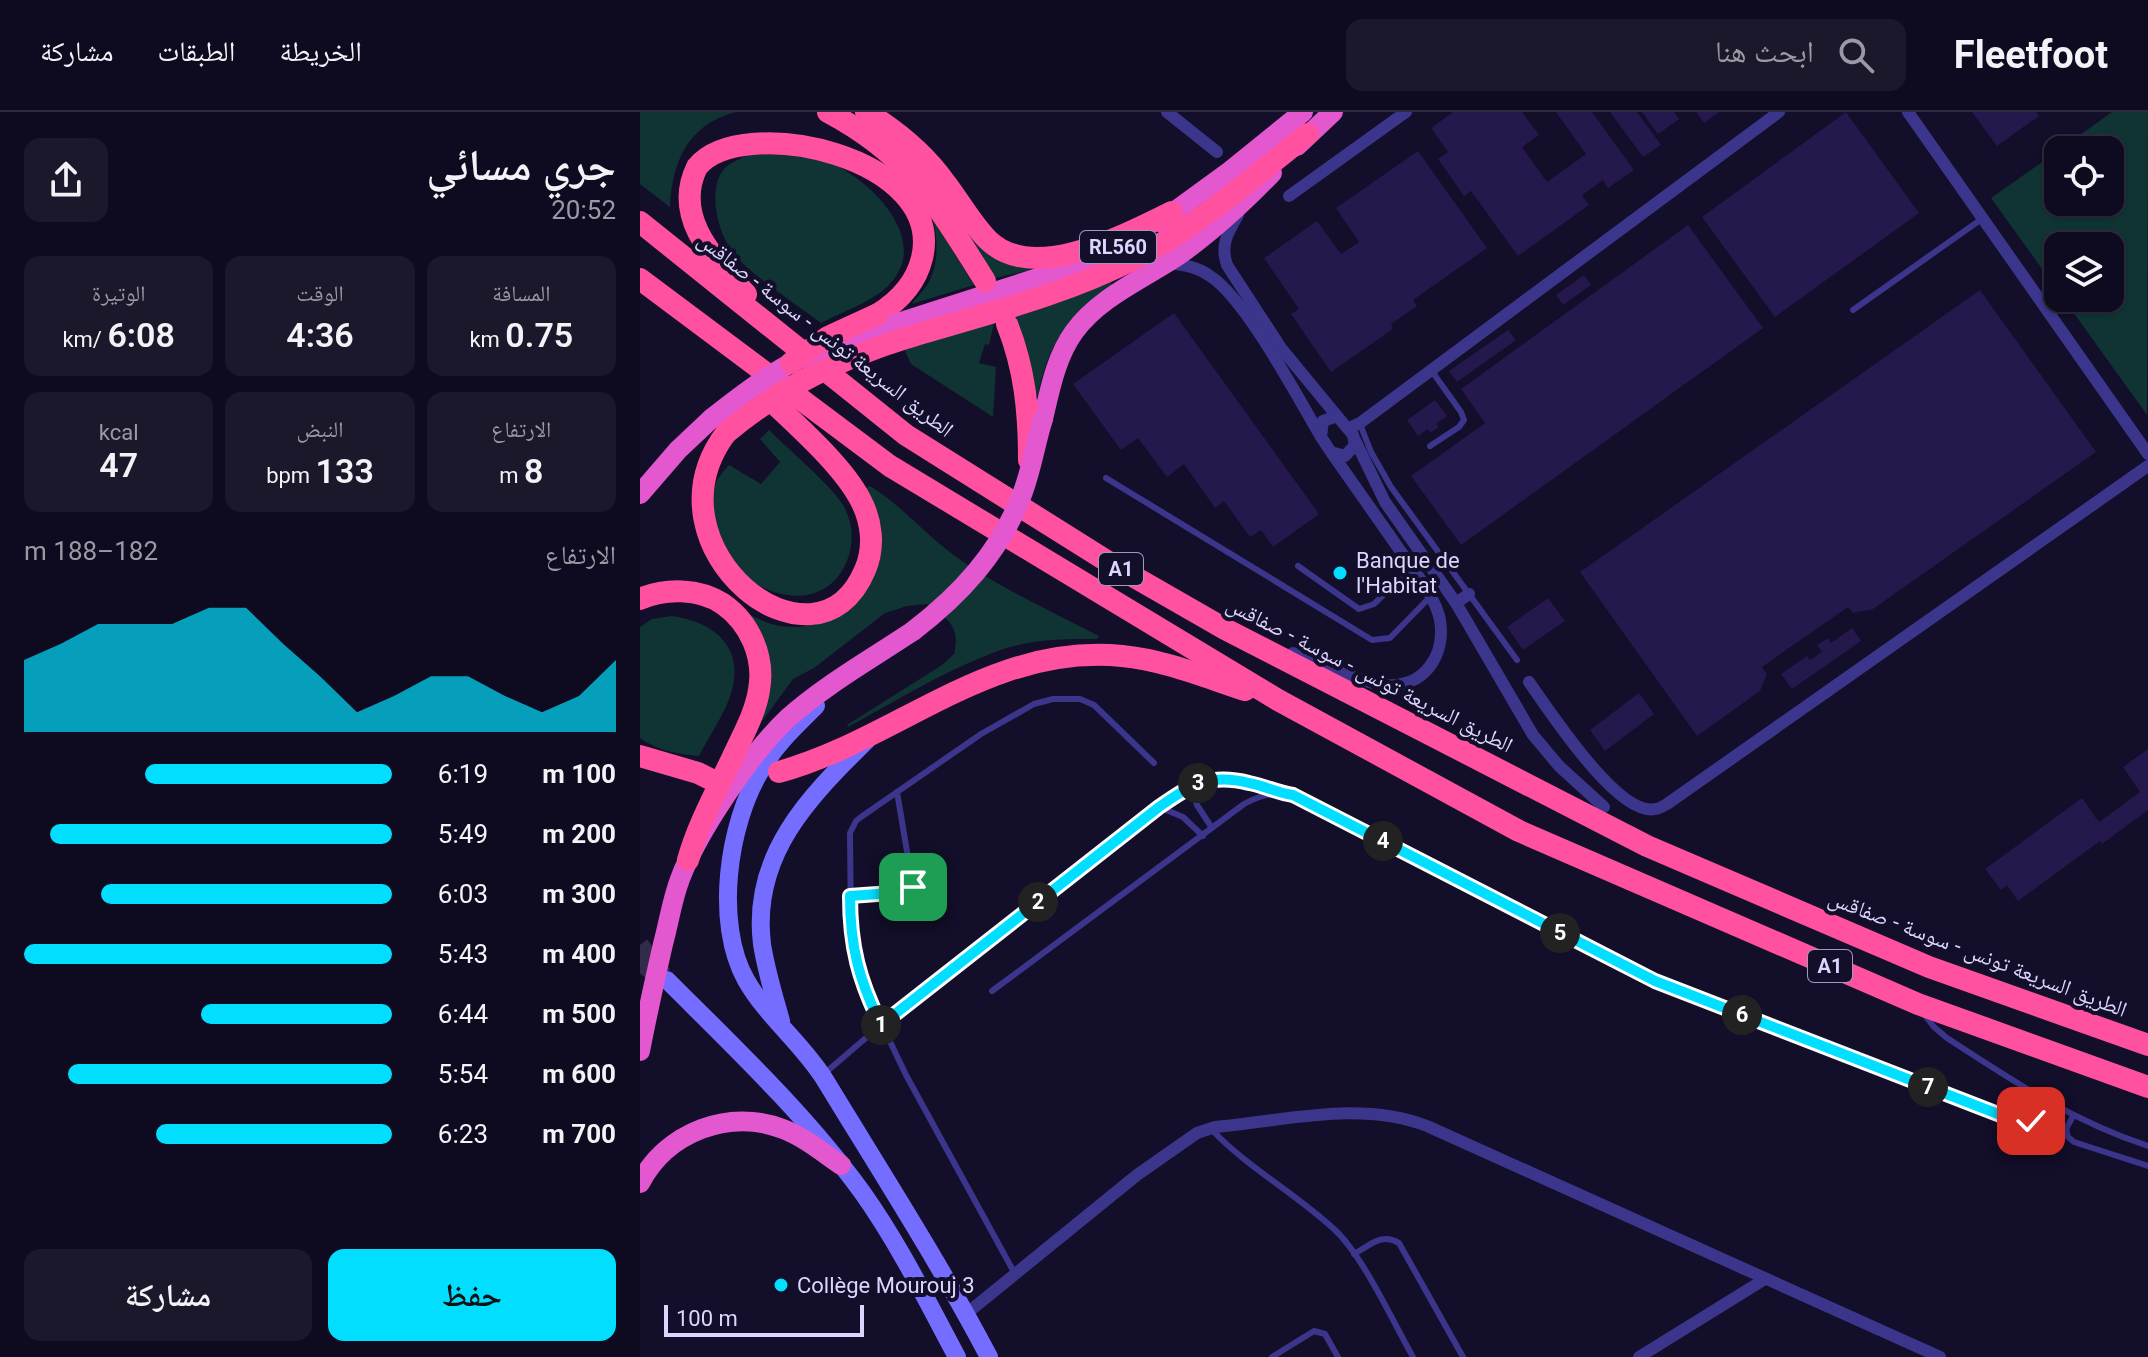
<!DOCTYPE html>
<html lang="ar">
<head>
<meta charset="utf-8">
<style>
	:root { --surface:#0e0a1f; --page:#1c182c; --text:#f1f3f6; --muted:#9b9aa4; --line:#2e2b3d; --accent:#02deff }
	body { margin:0; font-family:Roboto,"Noto Naskh Arabic",sans-serif; background:var(--page); color:var(--text); direction:rtl; height:100vh; display:flex; flex-direction:column; font-size:30px; white-space:nowrap }
	* { box-sizing:border-box; margin:0 }
	p { font-size:26px; color:var(--muted) }
	.icon { flex:none; width:44px; height:44px; fill:none; stroke:currentColor; stroke-width:2; stroke-linecap:round; stroke-linejoin:round }
	.map { position:relative; flex:1; overflow:hidden; direction:ltr }
	.side { display:flex; flex-direction:column; background:var(--surface); width:640px }
	.side>* { flex:none }
	.buttons { position:absolute; left:1404px; top:24px; display:grid; gap:16px }
	.buttons a { display:grid; place-items:center; width:80px; height:80px; border-radius:16px; background:var(--surface); box-shadow:0 2px 6px #0004,0 0 0 2px var(--line); font-size:40px }
	.scale { position:absolute; left:24px; bottom:20px; width:200px; box-sizing:border-box; padding-left:8px; border:4px solid #dcd6ff; border-top:0; font-size:22px; line-height:28px; white-space:nowrap; color:#dcd6ff; -webkit-text-stroke:6px #130e29; paint-order:stroke }
	.pin { position:absolute; display:grid; place-items:center; width:68px; height:68px; color:#fff; margin:-34px; border-radius:16px; box-shadow:0 4px 12px #0006 }
	.km { position:absolute; width:40px; height:40px; margin:-20px; border-radius:50%; background:#222; color:#fff; font-size:22px; line-height:40px; text-align:center }
	.round { display:grid; place-items:center; flex:none; width:84px; height:84px; border-radius:16px; background:var(--page) }
	.head { display:flex; align-items:center; justify-content:space-between; height:136px; padding:0 24px }
	h1 { font-size:44px; font-weight:600; line-height:60px }
	.figures { display:grid; grid-template-columns:repeat(3,1fr); gap:12px; height:136px; padding:8px 24px }
	.figures div { display:grid; align-content:center; border-radius:16px; background:var(--page); text-align:center }
	.figures b { font-size:34px; font-weight:600 }
	.figures small { font-size:22px; font-weight:400 }
	.figures p { font-size:22px }
	.chart { height:224px; padding:16px 24px }
	.chart p { display:flex; justify-content:space-between }
	.chart svg { width:100%; height:144px; margin-top:8px; fill:var(--accent); opacity:.7 }
	.action { display:flex; gap:16px; margin-top:auto; padding:16px 24px }
	.action a { flex:1; height:92px; border-radius:16px; background:var(--accent); color:#111; font-size:32px; font-weight:600; line-height:92px; text-align:center }
	.action a+a { background:var(--page); color:var(--text) }
	ul { padding:0 24px; list-style:none; font-size:26px }
	li { display:grid; grid-template-columns:128px 96px 1fr; align-items:center; height:60px }
	li i { height:20px; border-radius:10px; background:var(--accent) }
	header { display:flex; align-items:center; gap:48px; box-sizing:border-box; height:112px; padding:0 40px; background:var(--surface); border-bottom:2px solid var(--line) }
	header strong { font-size:38px }
	nav { display:flex; gap:44px; margin-inline-start:auto; font-size:28px }
	.search { width:560px; height:72px; background:var(--page); display:flex; align-items:center; gap:20px; box-sizing:border-box; padding:0 28px; border-radius:16px; color:var(--muted); font-size:30px }
	main { display:flex; flex:1; min-height:0 }
	.map>svg:first-child { display:block }
	.green { fill:#103433 }
	.building { fill:#24184c }
	.lines { fill:none; stroke-linecap:round; stroke-linejoin:round }
	.secondary-tunnel { stroke:#312c49; stroke-width:18; stroke-dasharray:18 9; stroke-linecap:butt }
	.motorway-tunnel { stroke:#312c49; stroke-width:22; stroke-dasharray:22 11; stroke-linecap:butt }
	.service { stroke:#3b358c; stroke-width:6 }
	.minor { stroke:#3b358c; stroke-width:12 }
	.secondary { stroke:#756dff; stroke-width:18 }
	.trunk { stroke:#e357cf; stroke-width:20 }
	.motorway { stroke:#ff519f; stroke-width:22 }
	.trunk-bridge { stroke:#e357cf; stroke-width:20 }
	.motorway-bridge { stroke:#ff519f; stroke-width:22 }
	.route-casing { stroke:#fff; stroke-width:16 }
	.route { stroke:#02deff; stroke-width:10 }
	.poi-dot { fill:#02deff; stroke:#130e29; stroke-width:3 }
	.labels { text-anchor:middle; stroke-width:8; stroke-linejoin:round; paint-order:stroke }
	.shield { fill:#130e29; stroke:#a09abf; stroke-width:2 }
	.shield-label { font-size:20px; font-weight:bold; fill:#dcd6ff }
	.street-label { font-size:22px; fill:#dcd6ff; stroke:#130e29 }
	.poi-label { font-size:22px; fill:#dcd6ff; stroke:#130e29; text-anchor:start }
</style>
</head>
<body>
<header>
<strong>Fleetfoot</strong>
<div class="search"><svg class="icon" aria-label="search" viewBox="0 0 24 24"><circle cx="10" cy="10" r="6"/><path d="M15 15l6 6"/></svg>ابحث هنا</div>
<nav><a>الخريطة</a><a>الطبقات</a><a>مشاركة</a></nav>
</header>
<main>
<div class="map">
<svg width="1508" height="1245" viewBox="0 0 1508 1245">
	<rect width="100%" height="100%" fill="#130e29"/>
	<!-- green -->
	<g class="green">
		<path d="M0,0H96C48,12 32,50 30,95L0,72Z"/>
		<path d="M1472,0H1508L1507,303L1423,186H1470V134H1418V179L1351,86L1418,39V90H1470V38H1419Z"/>
		<path d="M110,42C128,42 148,40 165,42C211,49 292,117 254,167C239,188 204,199 181,211C158,193 110,163 93,141C79,122 69,86 80,63C85,52 100,47 110,42Z"/>
		<path d="M293,107L334,173L272,192C276,186 283,179 288,172C299,151 298,129 293,107Z"/>
		<path d="M322,113L390,155L391,158L355,166Z"/>
		<path d="M471,170L473,175C429,197 407,236 398,283H395L388,239L374,204Z"/>
		<path d="M354,211L349,233L345,232L339,251L356,255L353,305L271,252L264,237Z"/>
		<path d="M129,318C149,338 189,371 203,393C213,410 214,428 208,446C186,507 113,485 84,443C80,437 78,427 76,420C70,403 67,390 75,373C78,365 84,359 89,353L121,372L140,350L120,327Z"/>
		<path d="M230,374C264,395 289,427 322,449C364,478 413,500 459,524L457,527C428,527 398,527 370,535C313,553 260,587 208,615L207,613L302,553L314,542C321,514 307,506 287,492L267,494L245,501L174,556L153,567L123,608L119,606L106,501C117,506 129,513 141,514C192,522 241,482 242,430C242,412 231,393 225,377Z"/>
		<path d="M31,504C73,509 106,535 91,582C84,603 69,624 59,644C37,642 19,639 0,626V515L12,507Z"/>
	</g>
	<!-- building -->
	<g class="building">
		<path d="M813,0H882L899,23L882,35L907,70L946,42L916,0H952L994,58L968,76L963,68L942,83L949,93L878,144L831,79L824,84L798,47L808,40L791,16Z"/>
		<path d="M970,0H997L1021,33L1003,45Z"/>
		<path d="M1002,0H1034L1039,7L1018,22Z"/>
		<path d="M1056,0H1079L1064,11Z"/>
		<path d="M1206,0L1279,101L1135,205L1062,105Z"/>
		<path d="M1332,0H1396L1399,4L1357,34Z"/>
		<path d="M778,39L847,136L773,188L777,194L751,212L753,217L691,260L651,202L659,197L624,146L677,109L701,142L719,130L696,96Z"/>
		<path d="M1048,113L1123,216L821,433L771,364L845,311L821,277Z"/>
		<path d="M944,163L951,173L923,193L916,183Z"/>
		<path d="M1340,178L1456,340L1233,497L1213,501L1208,495L1122,555L1127,562L1120,579L1057,624L940,460Z"/>
		<path d="M534,201L679,402L633,435L621,418L610,425L584,389L575,396L544,352L527,365L498,326L481,338L433,272Z"/>
		<path d="M868,218L876,228L817,270L809,259Z"/>
		<path d="M795,288L807,304L796,312L799,315L790,321L788,317L778,324L767,308Z"/>
		<path d="M908,486L925,509L883,538L867,515Z"/>
		<path d="M1212,516L1221,529L1152,577L1141,562L1167,544L1170,548L1182,540L1177,533L1188,526L1191,531Z"/>
		<path d="M999,581L1014,602L965,639L950,618Z"/>
		<path d="M1508,637V698L1462,732L1460,729L1378,789L1367,773L1361,778L1345,757L1442,686L1459,710L1500,680L1483,655Z"/>
	</g>
	<g class="lines">
		<!-- secondary-tunnel -->
		<path class="secondary-tunnel" d="M0,833L23,863"/>
		<!-- motorway-tunnel -->
		<path class="motorway-tunnel" d="M0,848L27,868"/>
		<!-- service -->
		<g class="service">
			<path d="M1213,198L1343,106"/>
			<path d="M720,312L731,340L751,375L877,548"/>
			<path d="M790,334L819,315L824,308L821,300L791,258"/>
			<path d="M466,366L732,528L750,526L791,484"/>
			<path d="M658,454L719,497L734,492L772,455"/>
			<path d="M551,674L557,693L572,716"/>
			<path d="M519,695L543,705L563,724"/>
			<path d="M210,784L265,780L273,775L257,680"/>
			<path d="M352,879L604,692C627,679 645,679 669,690L1015,869L1363,1004C1383,1010 1401,1010 1418,997"/>
			<path d="M1284,902L1294,915L1307,926C1373,969 1432,1009 1508,1034"/>
			<path d="M185,961L241,913L519,695C564,665 583,657 636,680"/>
			<path d="M1433,1004L1426,1017L1428,1025L1434,1030L1508,1054"/>
			<path d="M572,1018C609,1057 657,1082 696,1119C724,1146 753,1210 773,1245"/>
			<path d="M714,1142C729,1134 742,1120 759,1131L823,1245"/>
			<path d="M375,1162L266,963L221,869L211,823L210,721L216,709L221,705L341,622L394,592L413,587H440L454,593L514,651"/>
			<path d="M632,1245L674,1219L685,1222L698,1245"/>
		</g>
		<!-- minor -->
		<g class="minor">
			<path d="M527,0L577,40"/>
			<path d="M1268,0L1508,342"/>
			<path d="M649,84L766,0"/>
			<path d="M598,103C588,120 580,133 587,153L641,236L697,304"/>
			<path d="M529,151C544,153 558,155 570,164C605,186 657,284 680,323"/>
			<path d="M709,316L720,311L1139,0"/>
			<path d="M715,328L745,390L816,491L893,623L919,654L964,695"/>
			<path d="M816,491L829,482"/>
			<path d="M653,541C679,551 720,571 746,573C784,576 806,543 800,508C798,495 791,485 785,474L691,340L681,325L683,309L697,304L713,323L715,333L705,344L691,340"/>
			<path d="M889,570C909,598 978,705 1015,697C1019,697 1023,694 1027,692L1508,354"/>
			<path d="M326,1202L497,1063L557,1021L575,1015C645,1009 719,988 787,1014L1300,1245"/>
			<path d="M999,1245L1125,1167"/>
		</g>
		<!-- secondary -->
		<g class="secondary">
			<path d="M176,594C156,614 136,632 121,658C88,712 74,811 106,868C127,905 163,932 185,968C241,1060 299,1150 349,1245"/>
			<path d="M27,868C95,936 165,1002 222,1080C259,1132 287,1189 317,1245"/>
			<path d="M141,909C134,884 126,858 122,832C111,743 169,685 227,628"/>
		</g>
		<!-- trunk -->
		<g class="trunk">
			<path d="M657,34L693,0"/>
			<path d="M520,110L590,59L663,0"/>
			<path d="M261,210L451,149L487,131"/>
			<path d="M403,307C410,277 416,245 434,220C459,185 505,166 539,143C573,119 604,90 632,61"/>
			<path d="M0,382L38,338L72,306"/>
			<path d="M0,939C7,903 15,867 23,832C29,810 32,788 40,767C58,719 111,641 148,606C185,573 231,547 273,519"/>
			<path d="M0,1071C27,1020 89,996 143,1017C164,1025 182,1040 201,1053"/>
		</g>
		<!-- motorway -->
		<g class="motorway">
			<path d="M188,0C271,44 297,93 345,169"/>
			<path d="M226,0C257,19 283,40 304,69C319,88 331,111 348,128C394,173 486,122 532,100"/>
			<path d="M0,110L266,323L470,451L585,517L1007,734L1289,855L1508,933"/>
			<path d="M0,167L250,354L638,588L879,719L1278,892L1508,975"/>
			<path d="M106,182C75,147 32,106 57,55C102,0 306,45 282,146C276,171 259,189 238,202"/>
			<path d="M367,212C385,257 389,300 389,348"/>
			<path d="M269,225C345,202 424,183 494,147C558,114 612,66 668,22"/>
			<path d="M86,321C0,436 176,575 225,458C235,435 232,409 220,387C200,349 148,306 117,275"/>
			<path d="M0,487C25,476 59,476 83,492C110,511 125,545 119,578C116,598 106,617 97,636C80,673 59,709 48,748"/>
			<path d="M0,644L58,661L70,667"/>
			<path d="M139,660C258,627 350,531 482,544C524,548 565,565 605,578"/>
		</g>
		<!-- trunk-bridge -->
		<g class="trunk-bridge">
			<path d="M72,306C105,280 139,254 178,238C205,228 233,219 261,210"/>
			<path d="M273,519C320,483 359,441 381,385C391,361 395,332 403,307"/>
		</g>
		<!-- motorway-bridge -->
		<g class="motorway-bridge">
			<path d="M151,251L188,225L238,202"/>
			<path d="M86,321C141,275 201,246 269,225"/>
		</g>
	</g>
	<g class="lines">
		<!-- route casing -->
		<g class="route-casing">
			<path id="route" d="M273,775L265,780L210,784C210,835 219,868 241,913L519,695C551,673 569,661 609,671C625,674 638,681 653,683L1015,869L1363,1004L1379,1009H1391"/>
		</g>
		<!-- route -->
		<use href="#route" class="route"/>
	</g>
	<!-- markers -->
	<g class="poi-dot">
		<circle cx="700" cy="461" r="8"/>
		<circle cx="141" cy="1173" r="8"/>
	</g>
	<g class="labels">
		<!-- shield labels -->
		<g class="shield">
			<rect x="440" y="119" width="76" height="32" rx="6"/>
			<rect x="459" y="441" width="44" height="32" rx="6"/>
			<rect x="1168" y="838" width="44" height="32" rx="6"/>
		</g>
		<g class="shield-label">
			<text x="478" y="142">RL560</text>
			<text x="481" y="464">A1</text>
			<text x="1190" y="861">A1</text>
		</g>
		<!-- street labels -->
		<g class="street-label">
			<text transform="translate(186 222) rotate(38)" y="8">الطريق السريعة تونس - سوسة - صفاقس</text>
			<text transform="translate(730 562) rotate(27)" y="8">الطريق السريعة تونس - سوسة - صفاقس</text>
			<text transform="translate(1338 841) rotate(21)" y="8">الطريق السريعة تونس - سوسة - صفاقس</text>
		</g>
		<!-- poi labels -->
		<g class="poi-label">
			<text x="716" y="456">Banque de<tspan x="716" dy="25">l'Habitat</tspan></text>
			<text x="157" y="1181">Collège Mourouj 3</text>
		</g>
	</g>
</svg>
<div class="buttons">
<a><svg class="icon" aria-label="locate" viewBox="0 0 24 24"><circle cx="12" cy="12" r="6"/><path d="M12 2v4M12 18v4M2 12h4M18 12h4"/></svg></a>
<a><svg class="icon" aria-label="layers" viewBox="0 0 24 24"><path d="M12 4l9 5-9 5-9-5zM3 14l9 5 9-5"/></svg></a>
</div>
<div class="scale">100 m</div>
<div class="pin" style="left:273px;top:775px;background:#1e9e55"><svg class="icon" aria-label="arrive" viewBox="0 0 24 24"><path d="M6 21V4h12l-3 4 3 4H6"/></svg></div>
<div class="pin" style="left:1391px;top:1009px;background:#d93025"><svg class="icon" aria-label="check" viewBox="0 0 24 24"><path d="M5 12l5 5 9-10"/></svg></div>
<b class="km" style="left:241px;top:913px">1</b>
<b class="km" style="left:398px;top:790px">2</b>
<b class="km" style="left:558px;top:671px">3</b>
<b class="km" style="left:743px;top:729px">4</b>
<b class="km" style="left:920px;top:821px">5</b>
<b class="km" style="left:1102px;top:903px">6</b>
<b class="km" style="left:1288px;top:975px">7</b>
</div>
<section class="side">
<div class="head"><div><h1>جري مسائي</h1><p>20:52</p></div><a class="round"><svg class="icon" aria-label="share" viewBox="0 0 24 24"><path d="M12 15V3M7 8l5-5 5 5M5 13v7h14v-7"/></svg></a></div>
<div class="figures">
<div><p>المسافة</p><b>0.75<small> km</small></b></div>
<div><p>الوقت</p><b>4:36</b></div>
<div><p>الوتيرة</p><b>6:08<small> /km</small></b></div>
</div>
<div class="figures">
<div><p>الارتفاع</p><b>8<small> m</small></b></div>
<div><p>النبض</p><b>133<small> bpm</small></b></div>
<div><p>kcal</p><b>47</b></div>
</div>
<div class="chart"><p><span>الارتفاع</span>182–188 m</p>
<svg viewBox="0 0 160 44" preserveAspectRatio="none"><path d="M0 44V22L10 17L20 11L30 11L40 11L50 6L60 6L70 17L80 27L90 38L100 33L110 27L120 27L130 33L140 38L150 33L160 22V44z"/></svg>
</div>
<ul>
<li><b>100 m</b>6:19<i style="width:67%"></i></li>
<li><b>200 m</b>5:49<i style="width:93%"></i></li>
<li><b>300 m</b>6:03<i style="width:79%"></i></li>
<li><b>400 m</b>5:43<i style="width:100%"></i></li>
<li><b>500 m</b>6:44<i style="width:52%"></i></li>
<li><b>600 m</b>5:54<i style="width:88%"></i></li>
<li><b>700 m</b>6:23<i style="width:64%"></i></li>
</ul>
<div class="action"><a>حفظ</a><a>مشاركة</a></div>
</section>
</main>
</body>
</html>
